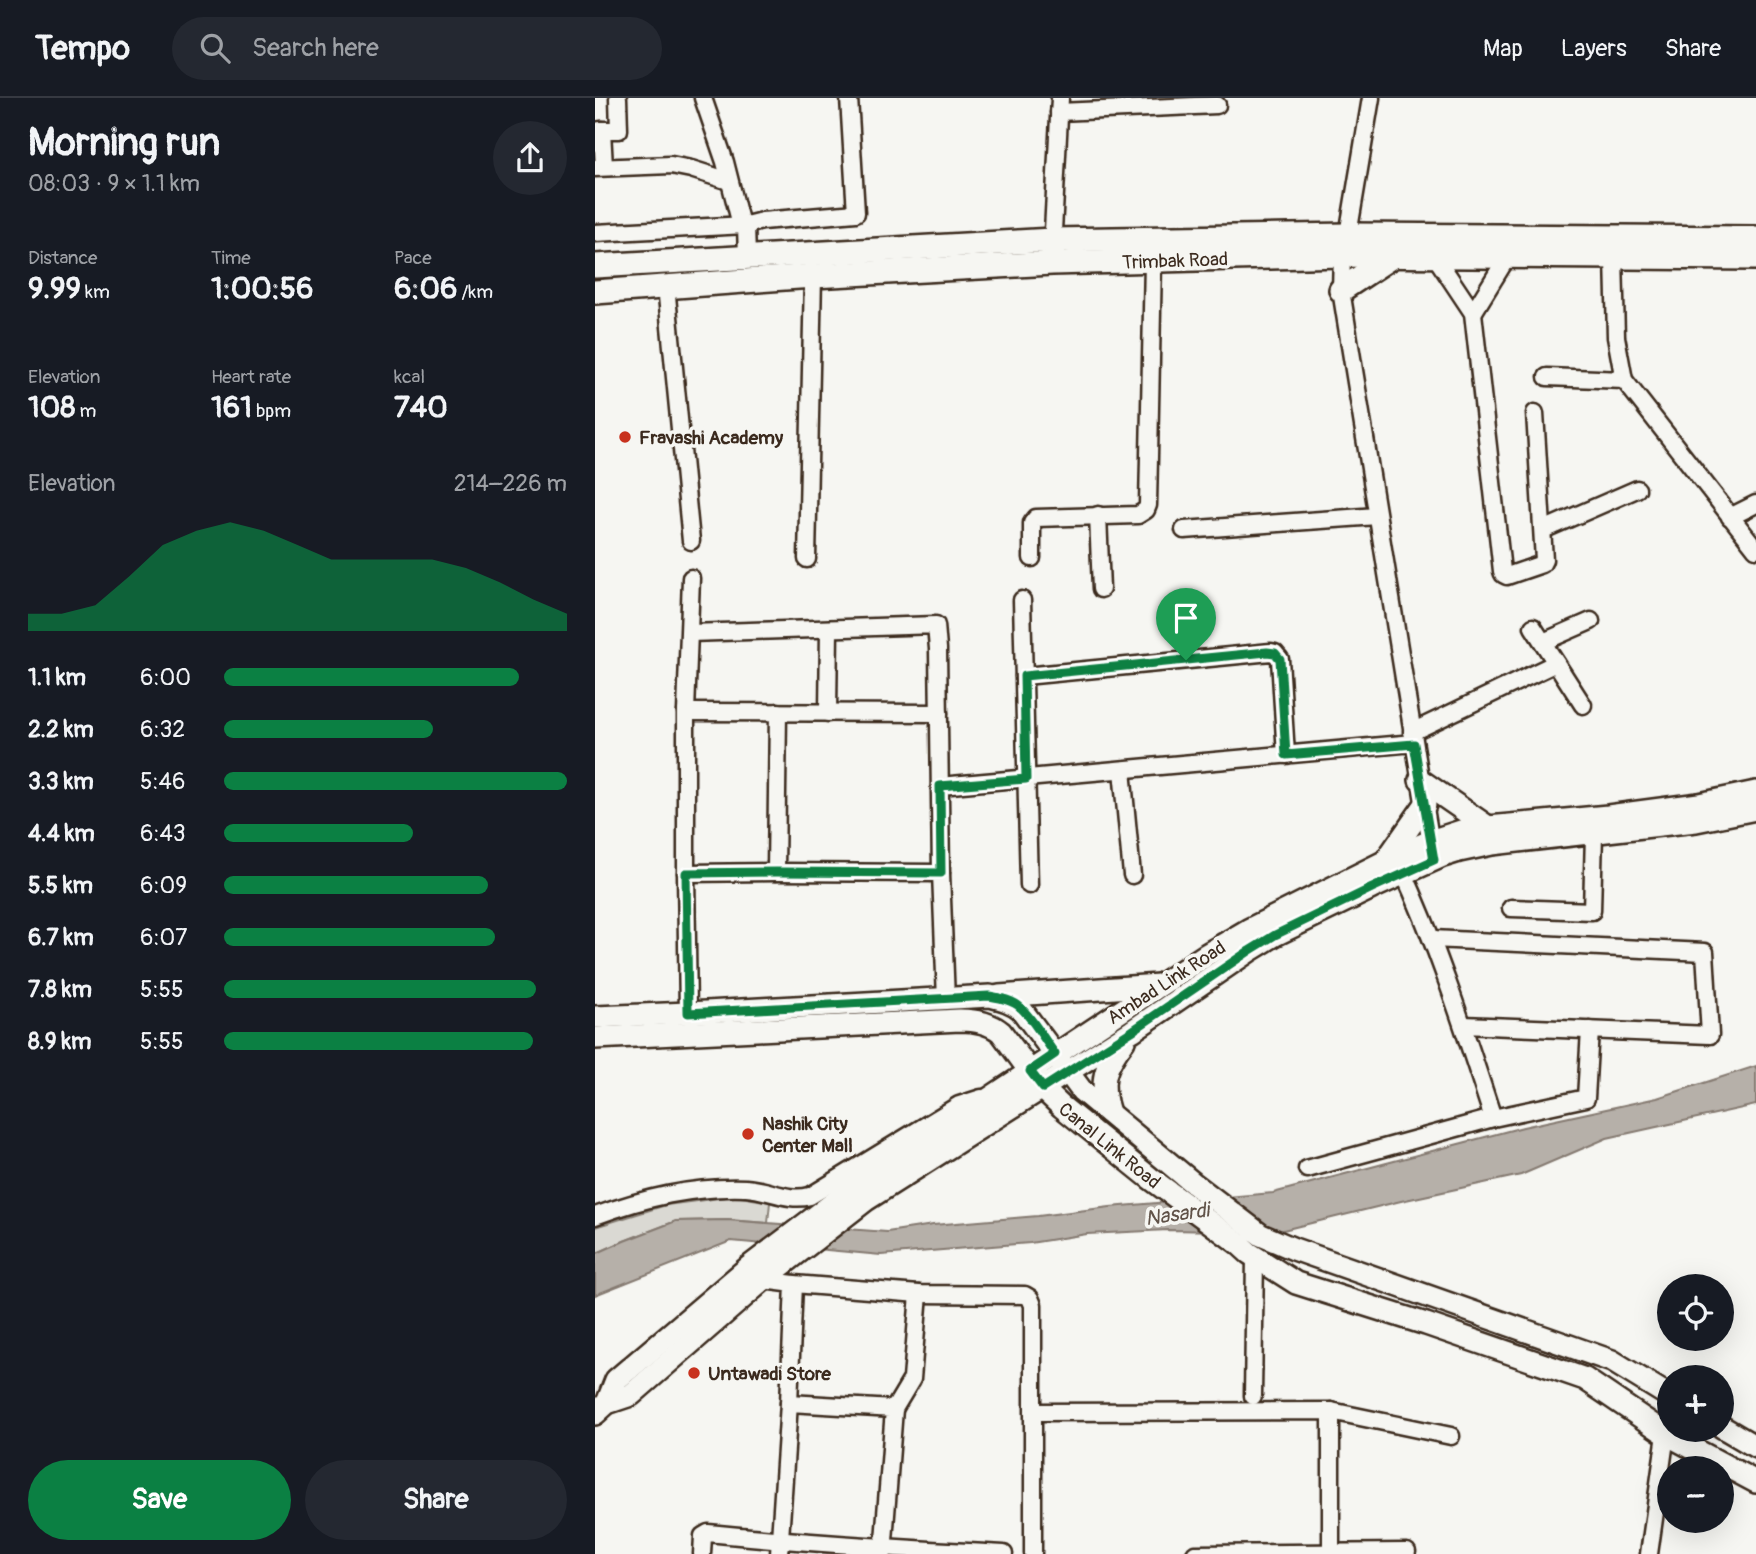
<!DOCTYPE html>
<html lang="en">
<head>
<meta charset="utf-8">
<style>
	:root { --surface:#171b24; --page:#242831; --text:#f1f3f6; --muted:#9ea1a6; --line:#363941; --accent:#0b8043 }
	body { margin:0; font-family:Pangolin,sans-serif; background:var(--page); color:var(--text); height:100vh; display:flex; flex-direction:column; font-size:26px; white-space:nowrap }
	* { box-sizing:border-box; margin:0 }
	p { font-size:23px; color:var(--muted) }
	.icon { flex:none; width:38px; height:38px; fill:none; stroke:currentColor; stroke-width:2; stroke-linecap:round; stroke-linejoin:round }
	.map { position:relative; flex:1; overflow:hidden }
	.details { display:flex; flex-direction:column; background:var(--surface); width:595px }
	.details>* { flex:none }
	.controls { position:absolute; left:1062px; top:1176px; display:grid; gap:14px }
	.controls a { display:grid; place-items:center; width:77px; height:77px; border-radius:50%; background:var(--surface); box-shadow:0 7px 28px #0002; font-size:35px }
	.pin { position:absolute; display:grid; place-items:center; width:60px; height:60px; color:#fff; margin:-72px -30px; border-radius:50% 50% 50% 0; rotate:-45deg; box-shadow:0 0 7px #0007 }
	.pin .icon { rotate:45deg }
	.round { display:grid; place-items:center; flex:none; width:74px; height:74px; border-radius:37px; background:var(--page) }
	.overview { display:flex; align-items:center; justify-content:space-between; height:119px; padding:0 28px }
	h1 { font-size:38px; font-weight:700; line-height:52px }
	.metrics { display:grid; grid-template-columns:repeat(3,1fr); gap:10px; height:119px; padding:7px 28px }
	.metrics div { display:grid; align-content:center }
	.metrics b { font-size:30px; font-weight:700 }
	.metrics small { font-size:19px; font-weight:400 }
	.metrics p { font-size:19px }
	.chart { height:196px; padding:14px 28px }
	.chart p { display:flex; justify-content:space-between }
	.chart svg { width:100%; height:126px; margin-top:7px; fill:var(--accent); opacity:.7 }
	.cta { display:flex; gap:14px; margin-top:auto; padding:14px 28px }
	.cta a { flex:1; height:80px; border-radius:42px; background:var(--accent); color:#fff; font-size:28px; font-weight:700; line-height:80px; text-align:center }
	.cta a+a { background:var(--page); color:var(--text) }
	ul { padding:0 28px; list-style:none; font-size:23px }
	li { display:grid; grid-template-columns:112px 84px 1fr; align-items:center; height:52px }
	li i { height:18px; border-radius:9px; background:var(--accent) }
	header { display:flex; align-items:center; gap:42px; box-sizing:border-box; height:98px; padding:0 35px; background:var(--surface); border-bottom:2px solid var(--line) }
	header strong { font-size:33px }
	nav { display:flex; gap:38px; margin-inline-start:auto; font-size:24px }
	.search { width:490px; height:63px; background:var(--page); display:flex; align-items:center; gap:18px; box-sizing:border-box; padding:0 24px; border-radius:38px; color:var(--muted); font-size:26px }
	main { display:flex; flex:1; min-height:0 }
	.map>svg:first-child { display:block }
	.green { fill:#dad9d3; stroke:#8a8278; stroke-width:2 }
	.water { fill:#b6b0a9; stroke:#857a71; stroke-width:2 }
	.lines { fill:none; stroke-linecap:round; stroke-linejoin:round }
	.minor-casing { stroke:#3b2a1e; stroke-width:21 }
	.major-casing { stroke:#3b2a1e; stroke-width:26 }
	.highway-casing { stroke:#3b2a1e; stroke-width:28 }
	.minor { stroke:#f6f6f2; stroke-width:16 }
	.major { stroke:#f6f6f2; stroke-width:21 }
	.highway { stroke:#f6f6f2; stroke-width:23 }
	.route-casing { stroke:#fff; stroke-width:14 }
	.route { stroke:#0b8043; stroke-width:9 }
	.poi-dot { fill:#c8321e; stroke:#f6f6f2; stroke-width:2.5 }
	.labels { text-anchor:middle; stroke-width:7; stroke-linejoin:round; paint-order:stroke }
	.street-label { font-size:19px; fill:#3b2a1e; stroke:#f6f6f2 }
	.poi-label { font-size:19px; font-weight:bold; fill:#3b2a1e; stroke:#f6f6f2; text-anchor:start }
	.water-label { font-size:21px; font-style:italic; fill:#605248; stroke:#f6f6f2 }
</style>
</head>
<body>
<header>
<strong>Tempo</strong>
<div class="search"><svg class="icon" aria-label="search" viewBox="0 0 24 24"><circle cx="10" cy="10" r="6"/><path d="M15 15l6 6"/></svg>Search here</div>
<nav><a>Map</a><a>Layers</a><a>Share</a></nav>
</header>
<main>
<section class="details">
<div class="overview"><div><h1>Morning run</h1><p>08:03 · 9 × 1.1 km</p></div><a class="round"><svg class="icon" aria-label="share" viewBox="0 0 24 24"><path d="M12 15V3M7 8l5-5 5 5M5 13v7h14v-7"/></svg></a></div>
<div class="metrics">
<div><p>Distance</p><b>9.99<small> km</small></b></div>
<div><p>Time</p><b>1:00:56</b></div>
<div><p>Pace</p><b>6:06<small> /km</small></b></div>
</div>
<div class="metrics">
<div><p>Elevation</p><b>108<small> m</small></b></div>
<div><p>Heart rate</p><b>161<small> bpm</small></b></div>
<div><p>kcal</p><b>740</b></div>
</div>
<div class="chart"><p><span>Elevation</span>214–226 m</p>
<svg viewBox="0 0 160 44" preserveAspectRatio="none"><path d="M0 44V38L10 38L20 35L30 25L40 14L50 9L60 6L70 9L80 14L90 19L100 19L110 19L120 19L130 22L140 27L150 33L160 38V44z"/></svg>
</div>
<ul>
<li><b>1.1 km</b>6:00<i style="width:86%"></i></li>
<li><b>2.2 km</b>6:32<i style="width:61%"></i></li>
<li><b>3.3 km</b>5:46<i style="width:100%"></i></li>
<li><b>4.4 km</b>6:43<i style="width:55%"></i></li>
<li><b>5.5 km</b>6:09<i style="width:77%"></i></li>
<li><b>6.7 km</b>6:07<i style="width:79%"></i></li>
<li><b>7.8 km</b>5:55<i style="width:91%"></i></li>
<li><b>8.9 km</b>5:55<i style="width:90%"></i></li>
</ul>
<div class="cta"><a>Save</a><a>Share</a></div>
</section>
<div class="map">
<svg width="1161" height="1456" viewBox="0 0 1161 1456">
	<rect width="100%" height="100%" fill="#f6f6f2"/>
	<filter id="ink" filterUnits="userSpaceOnUse"><feTurbulence type="fractalNoise" baseFrequency=".0143" numOctaves="2"/><feDisplacementMap in="SourceGraphic" scale="14" xChannelSelector="R" yChannelSelector="G"/><feConvolveMatrix kernelMatrix="1 2 1 2 8 2 1 2 1" color-interpolation-filters="sRGB"/></filter>
	<g filter="url(#ink)">
		<!-- green -->
		<path class="green" d="M140,1098L175,1104L173,1125L132,1122L81,1123L29,1143L0,1156V1129L71,1107Z"/>
		<!-- water -->
		<path class="water" d="M1161,968V1007L1012,1040L926,1077L806,1103L680,1134L573,1132L492,1136L435,1145L286,1157L136,1143L0,1197V1156L29,1143L81,1123L132,1122L292,1134L338,1127L443,1118L515,1109L678,1095L928,1029L1062,1000Z"/>
		<g class="lines">
			<!-- minor casing -->
			<g class="minor-casing">
				<g id="minor">
					<path d="M108,0L130,64L146,127"/>
					<path d="M776,0L753,137L747,157L746,192L837,753"/>
					<path d="M464,14L622,7"/>
					<path d="M7,32H24L23,0"/>
					<path d="M0,33L7,32L9,69"/>
					<path d="M0,70L76,67L96,71L134,83"/>
					<path d="M151,127L152,160"/>
					<path d="M0,135L151,127L167,123L261,115L254,0"/>
					<path d="M457,152L465,0"/>
					<path d="M840,158L878,215L907,473L908,476L912,478L947,466L949,462L940,315"/>
					<path d="M1019,159L1021,239L1029,282L1161,451"/>
					<path d="M71,188L96,443"/>
					<path d="M878,215L913,158"/>
					<path d="M952,279L1029,282"/>
					<path d="M503,417L506,491"/>
					<path d="M1135,419L1161,406"/>
					<path d="M589,432L782,418"/>
					<path d="M948,432L1042,391"/>
					<path d="M437,460V425L441,420L543,417L551,412L553,407L558,163"/>
					<path d="M212,461L218,178"/>
					<path d="M427,502L434,787"/>
					<path d="M938,529L988,607"/>
					<path d="M95,535L341,527L343,551L346,775L351,902"/>
					<path d="M948,544L996,523"/>
					<path d="M429,578L676,554L680,555L685,561L691,657"/>
					<path d="M91,614L344,615"/>
					<path d="M233,615L234,531"/>
					<path d="M817,634L961,565"/>
					<path d="M527,672L537,777"/>
					<path d="M345,688L819,645"/>
					<path d="M805,767C843,849 870,934 898,1020"/>
					<path d="M181,774L183,614"/>
					<path d="M91,775L181,774L346,775"/>
					<path d="M916,810L997,813L999,735"/>
					<path d="M837,841L1110,854L1115,937L868,927"/>
					<path d="M93,915L91,775V614L96,480"/>
					<path d="M712,1071L898,1020L991,1000L995,932"/>
					<path d="M0,1118C49,1100 98,1088 151,1090C173,1091 193,1104 215,1098L364,1007L386,1000"/>
					<path d="M168,1182L199,1186L194,1305L184,1456"/>
					<path d="M199,1186L324,1196L430,1197L435,1200L438,1207V1456"/>
					<path d="M658,1298L660,1159"/>
					<path d="M194,1305L299,1311L288,1456"/>
					<path d="M299,1311L317,1281L324,1196"/>
					<path d="M736,1313V1455"/>
					<path d="M439,1314L736,1313L856,1338"/>
					<path d="M107,1456L108,1438L113,1435C212,1445 310,1451 409,1456"/>
					<path d="M600,1456L812,1454"/>
					<path d="M1054,1456L1071,1336L1074,1327"/>
				</g>
			</g>
			<!-- major casing -->
			<g class="major-casing">
				<g id="major">
					<path d="M825,682L893,729"/>
					<path d="M792,761L830,707"/>
					<path d="M404,898L564,887"/>
					<path d="M0,919L93,915L395,898C407,901 416,903 426,911L487,993L598,1085L666,1137L699,1151L1017,1263L1074,1298"/>
					<path d="M0,940L365,922C380,922 394,924 406,934L448,991L467,1009L555,1080L643,1145L654,1155L701,1185L831,1226L990,1281L1071,1336L1161,1384"/>
					<path d="M514,1015C504,983 509,969 529,943"/>
					<path d="M12,1305L21,1282L155,1168L246,1099L612,856L653,832L791,763L835,743L866,733L893,729L1013,718L1104,706L1161,694"/>
					<path d="M0,1316L12,1305L36,1297L168,1182L271,1102L537,933L654,853L680,837L777,790L848,758L864,753L897,746L1101,723L1161,711"/>
					<path d="M1127,1329L1161,1349"/>
				</g>
			</g>
			<!-- highway casing -->
			<g class="highway-casing">
				<g id="highway">
					<path d="M0,168L457,142L753,137L1161,140"/>
					<path d="M746,192L799,157"/>
					<path d="M0,194L218,178L457,165L747,157L1161,160"/>
				</g>
			</g>
			<!-- minor -->
			<use href="#minor" class="minor"/>
			<!-- major -->
			<use href="#major" class="major"/>
			<!-- highway -->
			<use href="#highway" class="highway"/>
		</g>
	</g>
	<g class="lines" filter="url(#ink)">
		<!-- route casing -->
		<g class="route-casing">
			<path id="route" d="M672,554L680,555L685,561L691,657L819,646L839,762L777,790L680,837L654,853L537,933L448,990L435,973L460,956C450,943 438,921 426,910C418,902 405,900 394,898L93,915L91,775L181,774L346,775L345,688L431,681L429,578Z"/>
		</g>
		<!-- route -->
		<use href="#route" class="route"/>
	</g>
	<!-- markers -->
	<g class="poi-dot">
		<circle cx="30" cy="339" r="7"/>
		<circle cx="153" cy="1036" r="7"/>
		<circle cx="99" cy="1275" r="7"/>
	</g>
	<g class="labels">
		<!-- street labels -->
		<g class="street-label">
			<text transform="translate(580 162) rotate(-2)" y="7">Trimbak Road</text>
			<text transform="translate(571 884) rotate(-33)" y="7">Ambad Link Road</text>
			<text transform="translate(515 1047) rotate(39)" y="7">Canal Link Road</text>
		</g>
		<!-- poi labels -->
		<g class="poi-label">
			<text x="44" y="346">Fravashi Academy</text>
			<text x="167" y="1032">Nashik City<tspan x="167" dy="22">Center Mall</tspan></text>
			<text x="113" y="1282">Untawadi Store</text>
		</g>
		<!-- water labels -->
		<g class="water-label">
			<text transform="translate(582 1116) rotate(-8)" y="7">Nasardi</text>
		</g>
	</g>
</svg>
<div class="controls">
<a><svg class="icon" aria-label="locate" viewBox="0 0 24 24"><circle cx="12" cy="12" r="6"/><path d="M12 2v4M12 18v4M2 12h4M18 12h4"/></svg></a>
<a>+</a>
<a>−</a>
</div>
<div class="pin" style="left:591px;top:562px;background:#1e9e55"><svg class="icon" aria-label="arrive" viewBox="0 0 24 24"><path d="M6 21V4h12l-3 4 3 4H6"/></svg></div>
</div>
</main>
</body>
</html>
